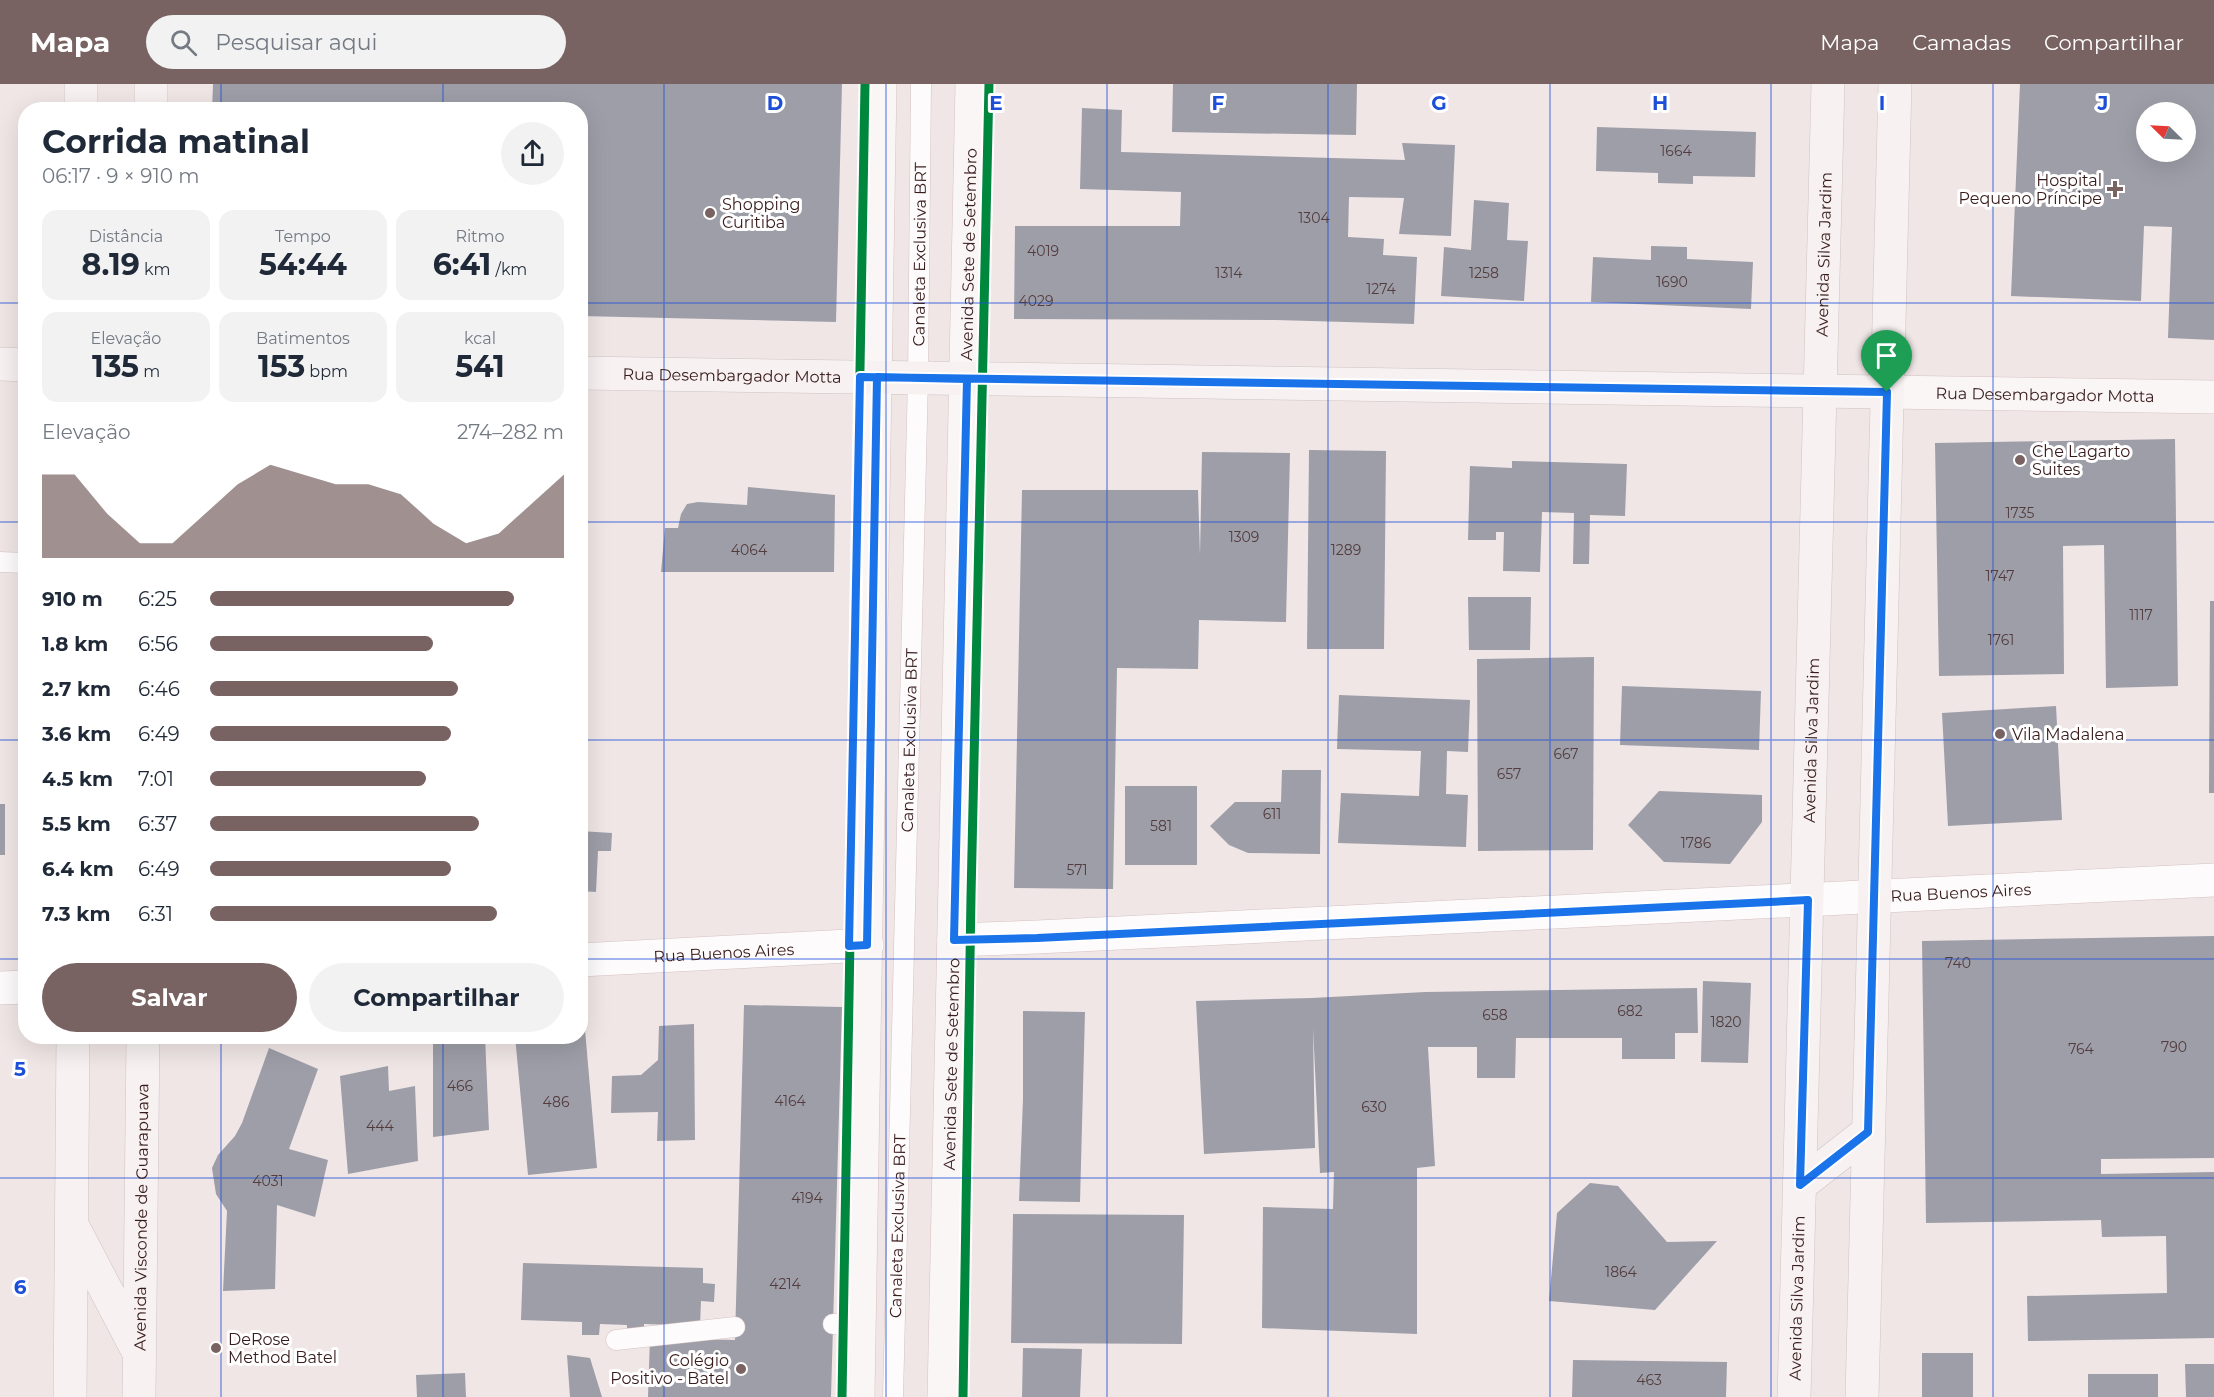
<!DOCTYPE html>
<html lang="pt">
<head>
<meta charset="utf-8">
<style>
	:root { --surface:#fff; --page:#f2f2f3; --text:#1f2937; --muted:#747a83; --accent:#786262 }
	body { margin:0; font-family:Montserrat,sans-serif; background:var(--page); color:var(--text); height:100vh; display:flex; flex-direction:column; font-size:22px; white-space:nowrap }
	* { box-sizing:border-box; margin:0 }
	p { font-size:20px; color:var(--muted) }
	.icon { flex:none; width:33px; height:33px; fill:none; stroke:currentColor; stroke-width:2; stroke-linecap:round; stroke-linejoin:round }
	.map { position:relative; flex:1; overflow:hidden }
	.sheet { position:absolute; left:18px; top:18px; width:570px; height:942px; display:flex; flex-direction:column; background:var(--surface); border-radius:24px; box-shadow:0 6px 24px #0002 }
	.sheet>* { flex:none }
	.needle { width:39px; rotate:294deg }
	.controls { position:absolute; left:2136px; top:18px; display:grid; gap:12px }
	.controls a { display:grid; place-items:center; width:60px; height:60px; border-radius:50%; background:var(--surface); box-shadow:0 6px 24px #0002; font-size:30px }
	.pin { position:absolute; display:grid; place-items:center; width:51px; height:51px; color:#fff; margin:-62px -26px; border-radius:50% 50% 50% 0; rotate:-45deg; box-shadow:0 0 6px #0007 }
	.pin .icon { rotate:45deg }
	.round { display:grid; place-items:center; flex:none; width:63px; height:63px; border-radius:32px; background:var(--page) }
	.head { display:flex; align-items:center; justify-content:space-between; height:102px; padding:0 24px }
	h1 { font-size:33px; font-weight:700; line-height:45px }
	.figures { display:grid; grid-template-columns:repeat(3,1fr); gap:9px; height:102px; padding:6px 24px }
	.figures div { display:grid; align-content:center; border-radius:15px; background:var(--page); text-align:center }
	.figures b { font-size:30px; font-weight:700 }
	.figures small { font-size:16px; font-weight:400 }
	.figures p { font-size:16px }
	.chart { height:168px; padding:12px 24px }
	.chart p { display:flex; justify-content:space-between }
	.chart svg { width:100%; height:108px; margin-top:6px; fill:var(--accent); opacity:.7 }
	.cta { display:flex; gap:12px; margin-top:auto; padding:12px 24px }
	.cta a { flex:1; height:69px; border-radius:36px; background:var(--accent); color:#fff; font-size:24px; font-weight:700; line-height:69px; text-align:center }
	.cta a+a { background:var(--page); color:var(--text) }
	ul { padding:0 24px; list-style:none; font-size:20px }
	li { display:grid; grid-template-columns:96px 72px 1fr; align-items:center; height:45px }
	li i { height:15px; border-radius:8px; background:var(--accent) }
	header { display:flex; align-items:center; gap:36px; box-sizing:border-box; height:84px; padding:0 30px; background:var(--accent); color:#fff }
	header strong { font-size:28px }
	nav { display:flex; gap:33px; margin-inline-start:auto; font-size:21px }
	.search { width:420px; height:54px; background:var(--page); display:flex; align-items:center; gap:15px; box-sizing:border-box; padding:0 21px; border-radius:33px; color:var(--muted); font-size:22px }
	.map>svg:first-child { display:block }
	.building { fill:#9e9ea8; fill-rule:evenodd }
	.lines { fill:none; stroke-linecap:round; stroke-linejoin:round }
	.lane-casing { stroke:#d6c2c2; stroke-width:21 }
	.street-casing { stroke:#d6c2c2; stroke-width:34 }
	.secondary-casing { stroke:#d6c2c2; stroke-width:34 }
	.primary-casing { stroke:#cec4c4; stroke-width:34 }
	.lane { stroke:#fdfbfb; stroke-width:20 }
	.street { stroke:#fdfbfb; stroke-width:33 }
	.secondary { stroke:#faf6f6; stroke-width:33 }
	.primary { stroke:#f7f1f1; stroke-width:33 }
	.cycleway-casing { stroke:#fff; stroke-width:13 }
	.cycleway { stroke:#00873e; stroke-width:9 }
	.route-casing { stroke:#fff; stroke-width:12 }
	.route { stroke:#1a73e8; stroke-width:8 }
	.grid { fill:none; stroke:#1d4ed8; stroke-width:1.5; stroke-opacity:0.55 }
	.poi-dot { fill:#786262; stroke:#fff; stroke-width:2 }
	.labels { text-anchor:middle; stroke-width:6; stroke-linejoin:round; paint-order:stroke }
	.number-label { font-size:14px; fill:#523c3e }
	.poi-label { font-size:16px; fill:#381b1b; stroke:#fff; text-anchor:start }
	.street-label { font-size:16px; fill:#381b1b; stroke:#fff }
	.grid-label { font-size:20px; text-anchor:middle; font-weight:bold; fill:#1d4ed8; stroke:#fff; stroke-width:6; stroke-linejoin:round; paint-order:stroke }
</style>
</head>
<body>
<header>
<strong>Mapa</strong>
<div class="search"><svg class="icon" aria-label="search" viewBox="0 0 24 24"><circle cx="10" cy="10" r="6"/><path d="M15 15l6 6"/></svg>Pesquisar aqui</div>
<nav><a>Mapa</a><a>Camadas</a><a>Compartilhar</a></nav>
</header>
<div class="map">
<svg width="2214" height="1313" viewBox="0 0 2214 1313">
	<rect width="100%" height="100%" fill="#f0e6e6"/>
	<!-- building -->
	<g class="building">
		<path d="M213,0H842L836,238L580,232V26H212Z"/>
		<path d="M1173,0H1357L1356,51L1172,48Z"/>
		<path d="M2020,0H2214V256L2168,254L2172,143L2144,142L2141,217L2011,212ZM2146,28H2186V68H2146Z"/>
		<path d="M1082,24L1122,26L1121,68L1405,76L1402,59L1455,61L1451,152L1399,150L1404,114L1349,113L1348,153L1384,155L1383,171L1417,173L1414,240L1276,236L1014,235L1015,142H1180L1181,108L1080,105Z"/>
		<path d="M1597,43L1756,48L1755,93L1693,92V100L1658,99V89L1596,87Z"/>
		<path d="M1474,116L1509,119L1507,156L1528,157L1524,217L1441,212L1444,163L1471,166Z"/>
		<path d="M1651,162L1687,163V175L1753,178L1751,225L1591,218L1593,173L1651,176Z"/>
		<path d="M2175,355L2178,602L2106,604L2104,461L2063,462L2064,590L1939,592L1935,359Z"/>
		<path d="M1309,366L1386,367L1384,565H1307Z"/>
		<path d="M1202,368L1290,369L1286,538L1199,536L1198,585L1117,584L1113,805L1014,804L1022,406H1198L1200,471Z"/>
		<path d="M1512,377L1627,380L1625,432L1590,431L1589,480H1573L1574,429L1542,428L1540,488L1503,487L1504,448H1496V456H1468L1470,382L1512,384Z"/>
		<path d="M748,403L835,411L834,488H661L665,444H678L681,430L687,420L698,418L747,421Z"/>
		<path d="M1468,513H1531L1530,566H1469Z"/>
		<path d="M2210,517H2214V709H2209Z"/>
		<path d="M1594,573L1593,766L1478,767L1477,575Z"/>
		<path d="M1622,602L1761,607L1759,666L1620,661Z"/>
		<path d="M1339,611L1470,616L1468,668L1447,667L1446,710L1468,711L1466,763L1338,759L1341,709L1419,712L1421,667L1337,665Z"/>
		<path d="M2056,622L2062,736L1948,742L1942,629Z"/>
		<path d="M1282,686H1321L1320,770L1248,769L1229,761L1210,742L1235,718H1281Z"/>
		<rect x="1125" y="702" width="72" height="79"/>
		<path d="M1659,707L1762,711V738L1730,780L1664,778L1628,741Z"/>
		<rect x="0" y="720" width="5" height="51"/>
		<path d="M580,747L612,749L611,767H598L596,808L580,807Z"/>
		<path d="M2214,852V1074L2101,1075V1090L2214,1088V1254L2028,1257L2027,1212L2167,1209L2166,1152L2102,1153L2101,1136L1926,1139L1922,857Z"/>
		<path d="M1703,897L1751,899L1748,979L1701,978Z"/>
		<path d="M1697,904L1698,949H1675V975H1622V954H1516L1515,994H1477V963H1428L1435,1082L1417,1084V1250L1262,1244L1263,1123L1333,1125L1334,1088L1320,1089L1313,944L1315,1064L1204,1070L1196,917L1312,914L1425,908Z"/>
		<path d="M744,921L842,923L831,1313H648L650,1254L735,1256Z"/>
		<path d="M1023,927L1085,928L1080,1118L1019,1117L1023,1015Z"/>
		<path d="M584,934L597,1084L528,1091L515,952H580V935Z"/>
		<path d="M694,940L695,1056L657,1057L658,1028L611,1029L612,992L641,991L658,976L659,942Z"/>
		<path d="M485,952L489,1046L433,1053V957Z"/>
		<path d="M269,964L318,985L289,1065L328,1076L315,1133L277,1121L275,1205L223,1207L227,1127L216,1110L212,1084L218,1071L235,1052L242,1039Z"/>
		<path d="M388,982L389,1007L415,1002L418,1077L348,1090L340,992Z"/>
		<path d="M1590,1099L1618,1102L1667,1158L1717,1157L1655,1226L1549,1217L1557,1129Z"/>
		<path d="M1013,1130L1184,1131L1182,1260L1011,1259Z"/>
		<path d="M523,1179L703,1184V1199L715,1200L714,1218L701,1217L700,1242L644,1240V1251L627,1250V1241L600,1240L599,1251H582V1238L521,1236Z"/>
		<path d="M1023,1264L1082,1265L1080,1313H1022Z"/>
		<rect x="1922" y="1269" width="51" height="44"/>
		<path d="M567,1271L590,1274L602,1313H570Z"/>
		<path d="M1573,1276L1727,1278L1726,1313H1572Z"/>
		<path d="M2185,1280H2214V1313H2186Z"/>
		<path d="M465,1289L466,1313H417L416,1291Z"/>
		<rect x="2088" y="1290" width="70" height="23"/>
	</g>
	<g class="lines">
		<!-- lane casing -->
		<g class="lane-casing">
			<g id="lane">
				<path d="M0,478L26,479"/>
				<path d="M833,1240H860"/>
				<path d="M616,1256L735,1243"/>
				<path id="s1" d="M893,1313L918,294L921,0"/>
			</g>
		</g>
		<!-- street casing -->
		<g class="street-casing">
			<g id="street">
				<path id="s2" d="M954,856L1037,853L2214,796"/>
				<path id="s3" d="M580,876L867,861"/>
				<path d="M0,904L26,903"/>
			</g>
		</g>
		<!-- secondary casing -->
		<g class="secondary-casing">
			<g id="secondary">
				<path id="s4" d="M1887,308L2214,313"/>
				<path d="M858,1313L880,0"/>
				<path id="s5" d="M944,1313L972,0"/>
			</g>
		</g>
		<!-- primary casing -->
		<g class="primary-casing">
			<g id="primary">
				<path d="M81,26V0"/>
				<path d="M151,26V0"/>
				<path d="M0,280L26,281"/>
				<path id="s6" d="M580,289L1887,308"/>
				<path d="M1800,1101L1868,1048"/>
				<path d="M74,1145L138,1267"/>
				<path d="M70,1313L73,952"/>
				<path id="s7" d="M139,1313L143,952"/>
				<path id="s8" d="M1794,1313L1828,0"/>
				<path d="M1862,1313L1895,0"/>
			</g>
		</g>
		<!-- lane -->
		<use href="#lane" class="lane"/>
		<!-- street -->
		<use href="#street" class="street"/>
		<!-- secondary -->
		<use href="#secondary" class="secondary"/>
		<!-- primary -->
		<use href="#primary" class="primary"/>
		<!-- cycleway casing -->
		<g class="cycleway-casing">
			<g id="cycleway">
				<path d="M842,1313L865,0"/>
				<path d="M963,1313L971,812L989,0"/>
			</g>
		</g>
		<!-- cycleway -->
		<use href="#cycleway" class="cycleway"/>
	</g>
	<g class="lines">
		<!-- route casing -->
		<g class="route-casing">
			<path id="route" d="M1887,308L860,293L849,862L867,861L877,293L967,295L954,856L1037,854L1808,816L1800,1101L1868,1048L1887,308"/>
		</g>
		<!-- route -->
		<use href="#route" class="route"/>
	</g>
	<!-- grid -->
	<path class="grid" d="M221,0V26M443,0V26M664,0V1313M886,0V1313M1107,0V1313M1328,0V1313M1550,0V1313M1771,0V1313M1993,0V1313M0,219H26M580,219H2214M0,438H26M580,438H2214M0,656H26M580,656H2214M0,875H26M580,875H2214M221,952V1313M443,952V1313M0,1094H2214"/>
	<!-- markers -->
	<g class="poi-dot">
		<path d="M2112 96h6v6h6v6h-6v6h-6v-6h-6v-6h6z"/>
		<circle cx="710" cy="129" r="6"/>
		<circle cx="2020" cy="376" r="6"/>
		<circle cx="2000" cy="650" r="6"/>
		<circle cx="216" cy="1264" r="6"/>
		<circle cx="741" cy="1285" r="6"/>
	</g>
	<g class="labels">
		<!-- number labels -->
		<g class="number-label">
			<text x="1676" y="72">1664</text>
			<text x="1314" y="139">1304</text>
			<text x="1043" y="172">4019</text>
			<text x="1229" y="194">1314</text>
			<text x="1484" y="194">1258</text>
			<text x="1672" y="203">1690</text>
			<text x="1381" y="210">1274</text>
			<text x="1036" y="222">4029</text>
			<text x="2020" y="434">1735</text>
			<text x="1244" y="458">1309</text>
			<text x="749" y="471">4064</text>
			<text x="1346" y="471">1289</text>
			<text x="2000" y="497">1747</text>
			<text x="2141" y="536">1117</text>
			<text x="2001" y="561">1761</text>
			<text x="1566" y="675">667</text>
			<text x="1509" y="695">657</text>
			<text x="1272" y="735">611</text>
			<text x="1161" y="747">581</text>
			<text x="1696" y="764">1786</text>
			<text x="1077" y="791">571</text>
			<text x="1958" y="884">740</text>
			<text x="1630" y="932">682</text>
			<text x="1495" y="936">658</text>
			<text x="1726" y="943">1820</text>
			<text x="2174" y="968">790</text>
			<text x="2081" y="970">764</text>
			<text x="460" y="1007">466</text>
			<text x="790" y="1022">4164</text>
			<text x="556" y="1023">486</text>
			<text x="1374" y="1028">630</text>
			<text x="380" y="1047">444</text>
			<text x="268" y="1102">4031</text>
			<text x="807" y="1119">4194</text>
			<text x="1621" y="1193">1864</text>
			<text x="785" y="1205">4214</text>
			<text x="1649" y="1301">463</text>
		</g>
		<!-- poi labels -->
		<g class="poi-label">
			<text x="2102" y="102" text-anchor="end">Hospital<tspan x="2102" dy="18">Pequeno Príncipe</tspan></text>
			<text x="722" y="126">Shopping<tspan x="722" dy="18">Curitiba</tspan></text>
			<text x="2032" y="373">Che Lagarto<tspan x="2032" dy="18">Suites</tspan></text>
			<text x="2012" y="656">Vila Madalena</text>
			<text x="228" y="1261">DeRose<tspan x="228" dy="18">Method Batel</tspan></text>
			<text x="729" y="1282" text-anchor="end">Colégio<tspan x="729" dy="18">Positivo - Batel</tspan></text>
		</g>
		<!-- street labels -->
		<g class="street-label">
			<text dy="6" stroke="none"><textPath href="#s1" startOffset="1143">Canaleta Exclusiva BRT</textPath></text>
			<text dy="6" stroke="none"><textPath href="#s5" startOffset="1143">Avenida Sete de Setembro</textPath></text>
			<text dy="6" stroke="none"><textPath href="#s8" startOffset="1143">Avenida Silva Jardim</textPath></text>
			<text dy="6" stroke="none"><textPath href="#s6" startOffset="152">Rua Desembargador Motta</textPath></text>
			<text dy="6" stroke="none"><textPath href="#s4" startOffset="158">Rua Desembargador Motta</textPath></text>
			<text dy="6" stroke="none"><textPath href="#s1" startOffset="657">Canaleta Exclusiva BRT</textPath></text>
			<text dy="6" stroke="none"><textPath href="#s8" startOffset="657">Avenida Silva Jardim</textPath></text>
			<text dy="6" stroke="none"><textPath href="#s2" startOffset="1008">Rua Buenos Aires</textPath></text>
			<text dy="6" stroke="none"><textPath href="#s3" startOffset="144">Rua Buenos Aires</textPath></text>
			<text dy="6" stroke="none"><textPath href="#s5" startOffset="333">Avenida Sete de Setembro</textPath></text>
			<text dy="6" stroke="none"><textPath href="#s7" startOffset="180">Avenida Visconde de Guarapuava</textPath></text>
			<text dy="6" stroke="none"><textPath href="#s1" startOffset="171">Canaleta Exclusiva BRT</textPath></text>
			<text dy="6" stroke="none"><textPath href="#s8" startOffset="99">Avenida Silva Jardim</textPath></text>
		</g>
	</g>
	<g class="grid-label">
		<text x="775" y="26">D</text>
		<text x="996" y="26">E</text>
		<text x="1218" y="26">F</text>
		<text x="1439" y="26">G</text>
		<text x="1660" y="26">H</text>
		<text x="1882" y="26">I</text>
		<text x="2103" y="26">J</text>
		<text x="20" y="992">5</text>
		<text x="20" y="1210">6</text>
	</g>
</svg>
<div class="controls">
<a><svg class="needle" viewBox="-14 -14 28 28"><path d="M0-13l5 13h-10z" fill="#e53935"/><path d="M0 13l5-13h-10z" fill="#747a83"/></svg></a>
</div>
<div class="pin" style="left:1887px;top:308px;background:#1e9e55"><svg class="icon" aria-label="arrive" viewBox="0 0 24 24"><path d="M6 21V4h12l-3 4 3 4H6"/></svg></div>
<section class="sheet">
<div class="head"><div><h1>Corrida matinal</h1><p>06:17 · 9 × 910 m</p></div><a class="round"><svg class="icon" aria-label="share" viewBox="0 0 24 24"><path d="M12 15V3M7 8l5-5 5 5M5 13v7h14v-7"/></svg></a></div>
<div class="figures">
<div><p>Distância</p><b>8.19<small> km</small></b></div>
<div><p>Tempo</p><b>54:44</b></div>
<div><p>Ritmo</p><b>6:41<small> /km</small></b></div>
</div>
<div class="figures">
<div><p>Elevação</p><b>135<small> m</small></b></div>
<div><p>Batimentos</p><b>153<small> bpm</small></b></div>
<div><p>kcal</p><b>541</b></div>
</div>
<div class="chart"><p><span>Elevação</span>274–282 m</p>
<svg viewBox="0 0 160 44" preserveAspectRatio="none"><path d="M0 44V10L10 10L20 26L30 38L40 38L50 26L60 14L70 6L80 10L90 14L100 14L110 18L120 30L130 38L140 34L150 22L160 10V44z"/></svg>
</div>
<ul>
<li><b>910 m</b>6:25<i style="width:86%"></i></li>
<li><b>1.8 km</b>6:56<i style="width:63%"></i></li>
<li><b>2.7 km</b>6:46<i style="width:70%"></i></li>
<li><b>3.6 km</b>6:49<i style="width:68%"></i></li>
<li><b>4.5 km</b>7:01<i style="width:61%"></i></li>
<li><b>5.5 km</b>6:37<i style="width:76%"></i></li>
<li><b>6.4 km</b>6:49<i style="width:68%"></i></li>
<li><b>7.3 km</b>6:31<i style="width:81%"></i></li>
</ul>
<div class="cta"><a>Salvar</a><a>Compartilhar</a></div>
</section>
</div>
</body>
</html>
